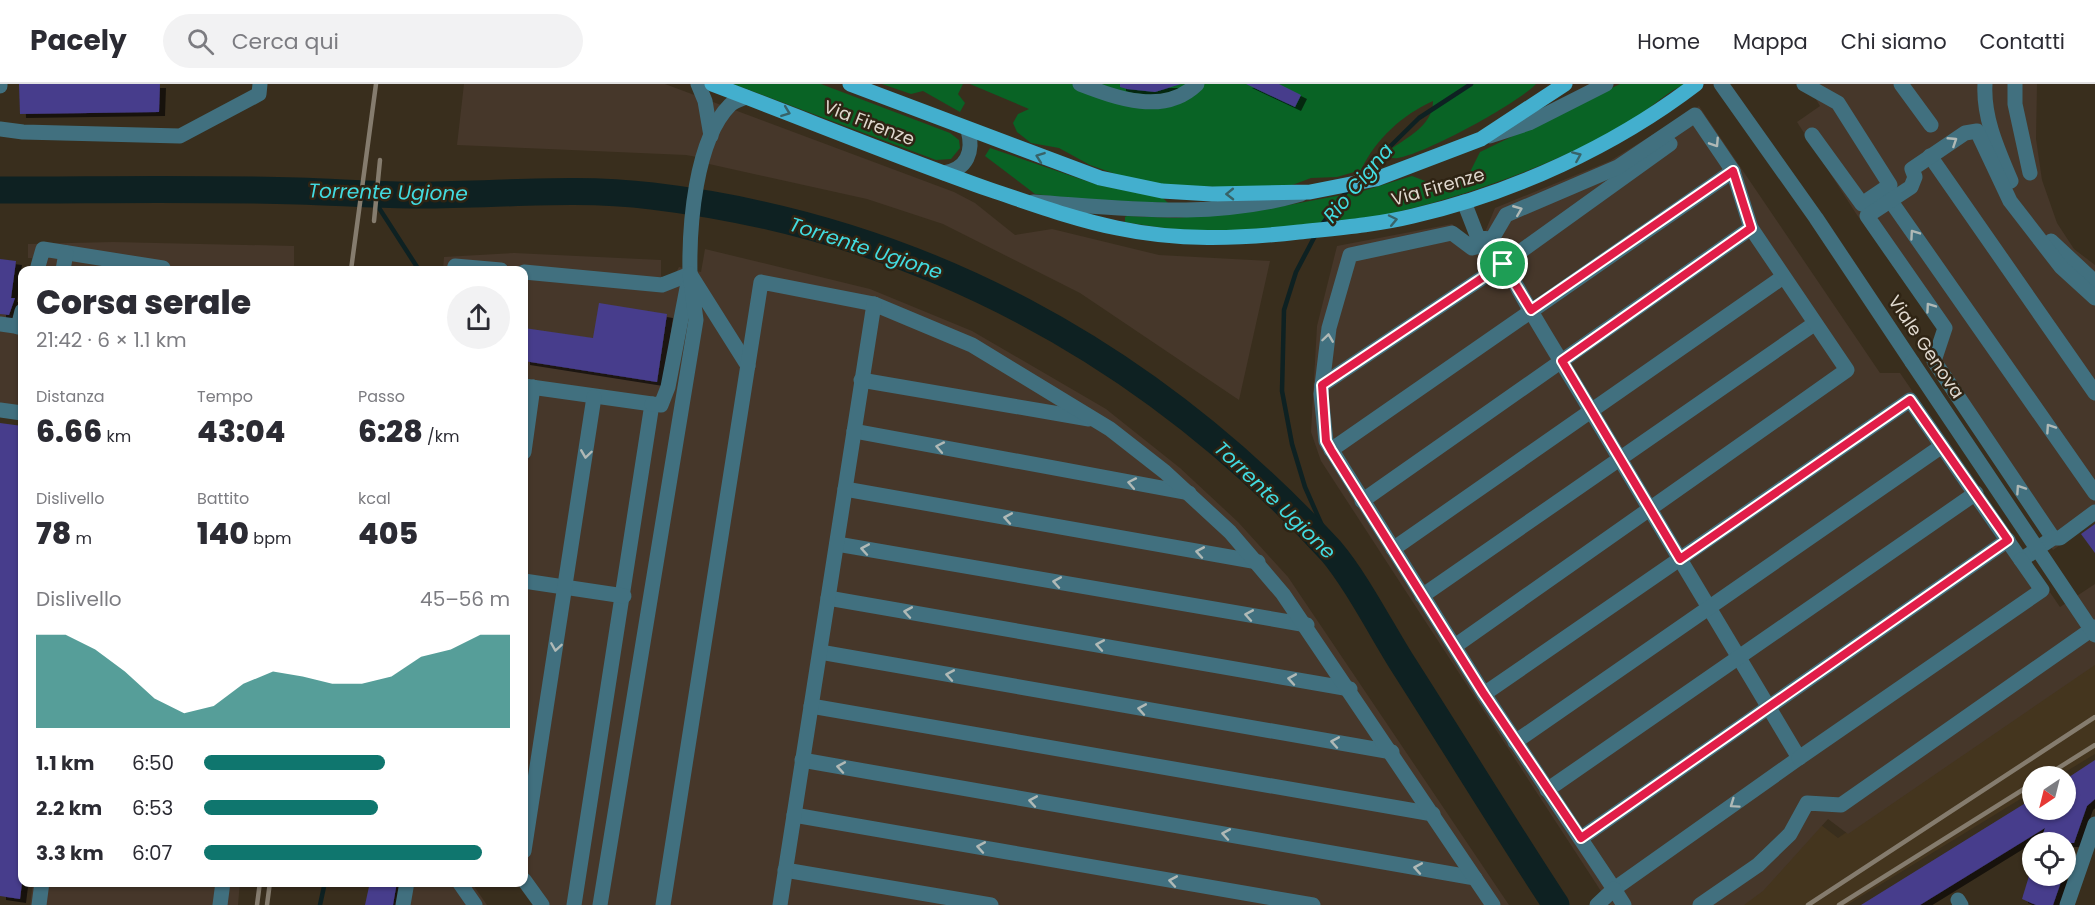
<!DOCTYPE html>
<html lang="it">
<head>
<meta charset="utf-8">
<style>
	:root { --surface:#fff; --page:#f2f2f3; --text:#2b2b33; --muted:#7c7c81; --line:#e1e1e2; --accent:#0f766e }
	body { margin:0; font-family:Poppins,sans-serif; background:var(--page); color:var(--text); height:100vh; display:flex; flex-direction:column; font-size:22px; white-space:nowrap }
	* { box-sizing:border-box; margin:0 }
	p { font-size:20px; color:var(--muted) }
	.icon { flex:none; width:33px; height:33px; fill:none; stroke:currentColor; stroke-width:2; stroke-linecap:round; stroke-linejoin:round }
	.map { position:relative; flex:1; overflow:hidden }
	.panel { position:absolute; left:18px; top:182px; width:510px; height:621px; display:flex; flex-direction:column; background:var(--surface); border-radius:12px; box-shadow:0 2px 4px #0004 }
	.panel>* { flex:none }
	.needle { width:39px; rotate:215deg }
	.fabs { position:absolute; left:2022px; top:682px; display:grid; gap:12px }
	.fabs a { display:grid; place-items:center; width:54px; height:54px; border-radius:50%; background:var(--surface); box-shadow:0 2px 4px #0004; font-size:30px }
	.pin { position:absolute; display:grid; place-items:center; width:51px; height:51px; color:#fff; margin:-26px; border:3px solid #fff; border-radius:50%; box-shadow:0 2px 6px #0007 }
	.round { display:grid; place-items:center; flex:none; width:63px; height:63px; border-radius:32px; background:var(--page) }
	.headline { display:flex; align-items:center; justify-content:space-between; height:102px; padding:0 18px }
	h1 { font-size:33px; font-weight:800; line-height:45px }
	.stats { display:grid; grid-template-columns:repeat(3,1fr); gap:9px; height:102px; padding:6px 18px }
	.stats div { display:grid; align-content:center }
	.stats b { font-size:30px; font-weight:800 }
	.stats small { font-size:16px; font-weight:400 }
	.stats p { font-size:16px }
	.chart { height:168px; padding:12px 18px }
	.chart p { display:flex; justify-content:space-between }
	.chart svg { width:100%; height:108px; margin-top:6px; fill:var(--accent); opacity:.7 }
	ul { padding:0 18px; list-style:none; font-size:20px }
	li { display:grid; grid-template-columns:96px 72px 1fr; align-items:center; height:45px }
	li i { height:15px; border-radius:8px; background:var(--accent) }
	header { display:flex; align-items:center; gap:36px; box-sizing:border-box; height:84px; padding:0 30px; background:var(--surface); border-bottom:2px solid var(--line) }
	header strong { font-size:28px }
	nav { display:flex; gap:33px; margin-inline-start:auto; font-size:21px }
	.search { width:420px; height:54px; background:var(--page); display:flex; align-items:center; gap:15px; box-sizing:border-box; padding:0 21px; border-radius:33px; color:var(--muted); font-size:22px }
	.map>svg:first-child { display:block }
	.built { fill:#44351e }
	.industrial { fill:#46372a }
	.green { fill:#096325 }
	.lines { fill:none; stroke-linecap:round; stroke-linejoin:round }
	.stream { stroke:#0e2122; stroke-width:4.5 }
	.river { stroke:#0e2122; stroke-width:27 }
	.building { fill:#463d8c; filter:url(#shadow) }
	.minor { stroke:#41707f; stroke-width:15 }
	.major { stroke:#43afce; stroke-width:15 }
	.rail { stroke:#857c6e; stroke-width:4.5 }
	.minor-bridge { stroke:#41707f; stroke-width:15 }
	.oneway { stroke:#386368 }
	.oneway2 { stroke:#b0b9b6 }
	.route-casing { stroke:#fff; stroke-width:12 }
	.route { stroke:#e11d48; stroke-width:8 }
	.labels { text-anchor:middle; stroke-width:5; stroke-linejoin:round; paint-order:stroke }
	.street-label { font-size:18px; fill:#dfd8ce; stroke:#2f2414 }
	.water-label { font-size:20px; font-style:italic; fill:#42dbe0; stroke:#2f2414 }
</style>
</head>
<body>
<header>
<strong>Pacely</strong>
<div class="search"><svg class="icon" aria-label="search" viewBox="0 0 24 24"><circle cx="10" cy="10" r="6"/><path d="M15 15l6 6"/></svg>Cerca qui</div>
<nav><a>Home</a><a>Mappa</a><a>Chi siamo</a><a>Contatti</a></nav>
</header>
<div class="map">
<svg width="2095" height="821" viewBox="0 0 2095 821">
	<defs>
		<filter id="shadow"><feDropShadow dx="6" dy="4" stdDeviation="0" flood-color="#0009"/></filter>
	</defs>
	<rect width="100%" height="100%" fill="#392e1d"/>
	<!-- built -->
	<path class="built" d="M2095,580V670L2057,693H2032V708L1847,821H1741L1821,741L1838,754Z"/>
	<!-- industrial -->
	<g class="industrial">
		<path d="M464,0H665L954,108L975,119L1015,151L1052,145L1159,171L1270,177L1239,316L1080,209L943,140L867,115L709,80L708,75L686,71L457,61Z"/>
		<path d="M1807,0H2037L2036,55L2042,96L2057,139L2074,165L2095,181V436L2053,466L1929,274L1946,248L1857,131L1797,38L1820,22Z"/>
		<path d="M1699,22L1880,289H1900L2060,523L2095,500V581L1848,750L1828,735L1763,807L1744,821H1610L1321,377L1311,348L1317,242L1337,162L1452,140L1467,153L1485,148L1495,124L1610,77Z"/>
		<path d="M113,158L294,162V186H30L32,174H28V160Z"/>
		<path d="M705,165L870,205L972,247L1106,325L1180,384L1238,438L1288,493L1509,821H547L524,790V186H443L444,173L514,169L661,176V192L664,194L674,192L679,183L701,188Z"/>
		<path d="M0,230L22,232V330L0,327Z"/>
		<path d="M33,798H240L238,821H30Z"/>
		<path d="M399,798H471L487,821H394Z"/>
	</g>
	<!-- green -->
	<g class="green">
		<path d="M733,0H821L950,49L959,56L960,64L951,75L936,76Z"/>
		<path d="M882,0H1536C1517,20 1425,70 1398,74C1392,75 1389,73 1385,70C1402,55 1433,44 1433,17C1402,31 1376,55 1361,86L1337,93L1311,94L1287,103L1267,105L1144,100L1090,81L1059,64L1031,59L1017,48L1013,39L1018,30L1029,25L970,0H963L958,10L965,19L960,28L923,7L911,10Z"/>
		<path d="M1620,0H1687C1674,3 1660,16 1649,24C1633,36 1614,49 1595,57C1451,126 1284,168 1125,138V133L1127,132L1176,134L1256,127L1363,107L1412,92L1433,100L1470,88L1480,68Z"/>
		<path d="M990,64L1098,101L1163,114L1168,119L1080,116L1035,110L985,72Z"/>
	</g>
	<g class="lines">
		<!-- stream -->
		<g class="stream">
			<path d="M1359,93L1419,34L1471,0"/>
			<path d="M370,110L419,186"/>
			<path d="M1320,143L1349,104"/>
			<path d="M1316,150L1296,188L1284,226L1282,307L1292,360L1305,403L1335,471"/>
			<path d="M320,821L325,798"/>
		</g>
		<!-- river -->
		<path class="river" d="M0,106C99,106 199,104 298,107C336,108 373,111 410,111C491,112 571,102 652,112C920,144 1149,269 1331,467C1355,495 1381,545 1401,577C1453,658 1503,740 1556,821"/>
	</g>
	<!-- building -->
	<g class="building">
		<path d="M19,0H160L159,28L20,30Z"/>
		<path d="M1120,0H1181L1155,8L1127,5L1120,3Z"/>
		<path d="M1246,0H1279L1301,11L1295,23Z"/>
		<path d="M0,175L16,177L11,214H15L9,231L0,230Z"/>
		<path d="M599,219L667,230L657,298L524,277V244L593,254Z"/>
		<path d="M0,339L22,342V799L20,815L0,812Z"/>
		<path d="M2095,440V469L2081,450Z"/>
		<path d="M2095,676V715L2087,722L2074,759H2040L2045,744L1920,821H1861L2032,715V726H2066V695Z"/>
		<path d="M2029,792H2063L2053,821H2036L2022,815Z"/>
		<path d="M370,798H397L393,821H365Z"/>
	</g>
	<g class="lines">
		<!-- minor -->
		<g class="minor">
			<path d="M698,0L705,17L711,52"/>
			<path d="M1080,0C1117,14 1164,32 1197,0"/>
			<path d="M1721,0L1816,134L1912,278"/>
			<path d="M1804,0L1838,19L1890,101L1862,120L1812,51"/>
			<path d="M1901,0L1931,41"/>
			<path d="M1985,0C1983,34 1998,66 2011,97"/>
			<path d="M2015,0V20L2030,89"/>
			<path d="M0,2V0"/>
			<path d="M0,45L23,48L180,52L259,10L260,0"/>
			<path d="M1490,52L1529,39L1606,0"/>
			<path d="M1930,72L2095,309"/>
			<path d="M944,89C967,85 974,68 968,46"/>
			<path d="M1890,116L2095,409"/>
			<path d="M1033,118C1124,124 1211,136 1301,110"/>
			<path d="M2051,157L2095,198"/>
			<path d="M37,186L43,165L163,184"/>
			<path d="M63,186L66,169"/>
			<path d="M454,186L455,182L501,186"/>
			<path d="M524,188L662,201L690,190C689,143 695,56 730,21C734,17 741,15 746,13"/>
			<path d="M0,240L22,243"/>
			<path d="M18,243L22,227"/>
			<path d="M861,296L1089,335"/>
			<path d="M1322,301L1503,180L1670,60"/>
			<path d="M524,302L652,320L574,821"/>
			<path d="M652,320L661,321L668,303L687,204"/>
			<path d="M0,326L22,329"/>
			<path d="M854,347L1189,409"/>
			<path d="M1331,366L1733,87"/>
			<path d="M524,368L533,303"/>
			<path d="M845,405L1258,478"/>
			<path d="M1362,417L1751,144"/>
			<path d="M2053,454L1934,277L1945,244L1867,132L1911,103L1915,93L1912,85L1965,49L1977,47L2010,117L2061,183L2095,214"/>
			<path d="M837,460L1307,541"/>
			<path d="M2044,460L2053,454H2060L2095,428"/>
			<path d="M1393,465L1783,193"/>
			<path d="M524,497L624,512"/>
			<path d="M1422,512L1814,240"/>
			<path d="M828,514L1350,605"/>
			<path d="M1455,562L1847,286L1751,144L1733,87L1695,31L1618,83L1506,131L1489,160L1472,164L1452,149L1350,171L1329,244L1321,310L1326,357L1484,610L1614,805L1799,674C1731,561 1664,448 1596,335C1561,276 1522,217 1492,155L1478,154L1464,118"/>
			<path d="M820,568L1392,668"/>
			<path d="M1484,610L1910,316L2021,476L2033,468"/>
			<path d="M811,622L1433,730"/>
			<path d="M1515,658L1942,362"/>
			<path d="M1799,674L2042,506L2021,476"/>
			<path d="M802,676L1475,794"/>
			<path d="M1547,706L1976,409"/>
			<path d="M794,731L1313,821"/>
			<path d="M1581,754L2008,456"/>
			<path d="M524,767L594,313"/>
			<path d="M785,786L991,821"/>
			<path d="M524,796L542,821"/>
			<path d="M459,798L475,821"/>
			<path d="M1958,816L1961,821"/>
			<path d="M39,821L42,798"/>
			<path d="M220,821L223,798"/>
			<path d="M403,821L407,798"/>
			<path d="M600,821L696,236L690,190L748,282"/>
			<path d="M663,821L761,198L874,220L972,261L1110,345L1165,388L1230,448L1283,510L1493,821"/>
			<path d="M780,821L874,220"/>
			<path d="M1597,821L1614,805L1624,821"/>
			<path d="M1700,821L1758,781L1790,750L1807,719L1841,721L2095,543"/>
			<path d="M2067,821L2095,740"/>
		</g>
		<!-- major -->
		<g class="major">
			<path d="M712,0C805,35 897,73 991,106C1033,120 1073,135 1117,144C1177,157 1238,155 1299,148C1337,144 1376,141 1413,132C1513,109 1615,62 1696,0"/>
			<path d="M850,0L1100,94L1162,107L1212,110L1310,108L1376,95L1481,55L1565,0"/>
		</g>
		<!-- rail -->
		<g class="rail">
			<path d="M374,137L380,76"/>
			<path d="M351,186L376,0"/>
			<path d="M2044,693L2095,661"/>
			<path d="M257,821L260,798"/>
			<path d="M267,821L270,798"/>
			<path d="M1808,821L2095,633"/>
			<path d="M1839,821L2032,700"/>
		</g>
		<!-- minor-bridge -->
		<path class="minor-bridge" d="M1912,278L2095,551"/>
	</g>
	<!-- one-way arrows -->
	<defs><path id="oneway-chevron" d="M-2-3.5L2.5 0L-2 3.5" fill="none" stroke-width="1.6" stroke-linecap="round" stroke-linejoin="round" transform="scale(1.5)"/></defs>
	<g class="oneway">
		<use href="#oneway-chevron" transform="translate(786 28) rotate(21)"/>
		<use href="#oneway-chevron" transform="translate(1577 72) rotate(-23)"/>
		<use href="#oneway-chevron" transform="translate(1040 73) rotate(-160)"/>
		<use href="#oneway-chevron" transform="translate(1230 110) rotate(179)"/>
		<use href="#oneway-chevron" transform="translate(1393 136) rotate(-12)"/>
	</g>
	<g class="oneway2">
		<use href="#oneway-chevron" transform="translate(1953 57) rotate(-33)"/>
		<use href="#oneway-chevron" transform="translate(1715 59) rotate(57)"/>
		<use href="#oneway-chevron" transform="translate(1518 126) rotate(-22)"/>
		<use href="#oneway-chevron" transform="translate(1914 150) rotate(-125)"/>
		<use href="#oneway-chevron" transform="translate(1930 223) rotate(-125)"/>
		<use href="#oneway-chevron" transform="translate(1328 254) rotate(-82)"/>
		<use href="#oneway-chevron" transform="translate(2050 344) rotate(-124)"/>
		<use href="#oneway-chevron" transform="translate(940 363) rotate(-169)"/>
		<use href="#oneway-chevron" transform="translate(586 370) rotate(98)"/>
		<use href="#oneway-chevron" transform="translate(1132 399) rotate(-169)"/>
		<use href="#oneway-chevron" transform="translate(2020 405) rotate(-124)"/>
		<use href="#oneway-chevron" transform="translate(1008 434) rotate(-170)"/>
		<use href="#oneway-chevron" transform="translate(865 465) rotate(-170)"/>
		<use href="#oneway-chevron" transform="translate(1200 468) rotate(-170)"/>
		<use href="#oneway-chevron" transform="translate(1057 498) rotate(-170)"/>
		<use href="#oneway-chevron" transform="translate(908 528) rotate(-170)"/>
		<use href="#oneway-chevron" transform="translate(1249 531) rotate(-170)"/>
		<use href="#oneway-chevron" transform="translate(1100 561) rotate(-170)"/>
		<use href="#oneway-chevron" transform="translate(556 563) rotate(99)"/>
		<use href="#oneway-chevron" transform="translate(950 591) rotate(-170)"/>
		<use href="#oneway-chevron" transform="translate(1292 595) rotate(-170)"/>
		<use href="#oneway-chevron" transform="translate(1142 625) rotate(-170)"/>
		<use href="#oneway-chevron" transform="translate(1335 658) rotate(-170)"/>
		<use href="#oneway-chevron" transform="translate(841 683) rotate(-170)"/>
		<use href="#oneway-chevron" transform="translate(1033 717) rotate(-170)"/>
		<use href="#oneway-chevron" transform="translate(1734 720) rotate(145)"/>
		<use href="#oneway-chevron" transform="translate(1226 750) rotate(-170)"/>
		<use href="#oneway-chevron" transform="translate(981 763) rotate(-170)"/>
		<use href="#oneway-chevron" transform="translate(1418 784) rotate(-170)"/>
		<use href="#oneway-chevron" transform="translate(1173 797) rotate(-170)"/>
	</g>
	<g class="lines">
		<!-- route casing -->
		<g class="route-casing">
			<path id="route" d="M1733,87L1751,144L1562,277L1680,475L1910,316L2008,456L1581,754L1484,610L1331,366L1326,357L1322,301L1503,180L1531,226Z"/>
		</g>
		<!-- route -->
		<use href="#route" class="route"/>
	</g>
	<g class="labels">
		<!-- street labels -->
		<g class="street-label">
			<text transform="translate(869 39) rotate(21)" y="6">Via Firenze</text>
			<text transform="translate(1438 103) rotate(-16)" y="6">Via Firenze</text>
			<text transform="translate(1926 263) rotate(56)" y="6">Viale Genova</text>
		</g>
		<!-- water labels -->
		<g class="water-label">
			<text transform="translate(1358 99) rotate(-50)" y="7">Rio Cigna</text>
			<text transform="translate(388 108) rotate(1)" y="7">Torrente Ugione</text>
			<text transform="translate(866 164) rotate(18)" y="7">Torrente Ugione</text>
			<text transform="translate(1275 416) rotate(44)" y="7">Torrente Ugione</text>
		</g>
	</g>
</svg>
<div class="fabs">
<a><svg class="needle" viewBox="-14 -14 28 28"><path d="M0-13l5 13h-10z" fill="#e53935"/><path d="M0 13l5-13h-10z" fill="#7c7c81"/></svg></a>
<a><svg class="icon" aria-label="locate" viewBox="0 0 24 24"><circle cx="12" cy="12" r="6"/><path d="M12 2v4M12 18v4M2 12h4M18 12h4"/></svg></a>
</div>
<div class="pin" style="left:1503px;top:180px;background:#1e9e55"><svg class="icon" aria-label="arrive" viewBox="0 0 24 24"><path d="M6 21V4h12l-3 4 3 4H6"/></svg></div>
<section class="panel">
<div class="headline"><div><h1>Corsa serale</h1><p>21:42 · 6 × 1.1 km</p></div><a class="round"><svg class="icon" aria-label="share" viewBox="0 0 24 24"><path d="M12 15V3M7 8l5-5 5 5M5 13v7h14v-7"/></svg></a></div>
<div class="stats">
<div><p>Distanza</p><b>6.66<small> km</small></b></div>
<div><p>Tempo</p><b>43:04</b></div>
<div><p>Passo</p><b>6:28<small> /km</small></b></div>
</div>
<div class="stats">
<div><p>Dislivello</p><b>78<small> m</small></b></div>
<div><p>Battito</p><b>140<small> bpm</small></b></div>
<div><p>kcal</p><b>405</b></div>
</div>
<div class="chart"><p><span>Dislivello</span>45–56 m</p>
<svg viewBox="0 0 160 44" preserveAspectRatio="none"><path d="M0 44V6L10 6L20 12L30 21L40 32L50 38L60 35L70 26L80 21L90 23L100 26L110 26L120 23L130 15L140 12L150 6L160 6V44z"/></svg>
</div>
<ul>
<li><b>1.1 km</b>6:50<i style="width:59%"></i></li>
<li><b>2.2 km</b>6:53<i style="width:57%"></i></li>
<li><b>3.3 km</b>6:07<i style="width:91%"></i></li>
</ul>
</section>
</div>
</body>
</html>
